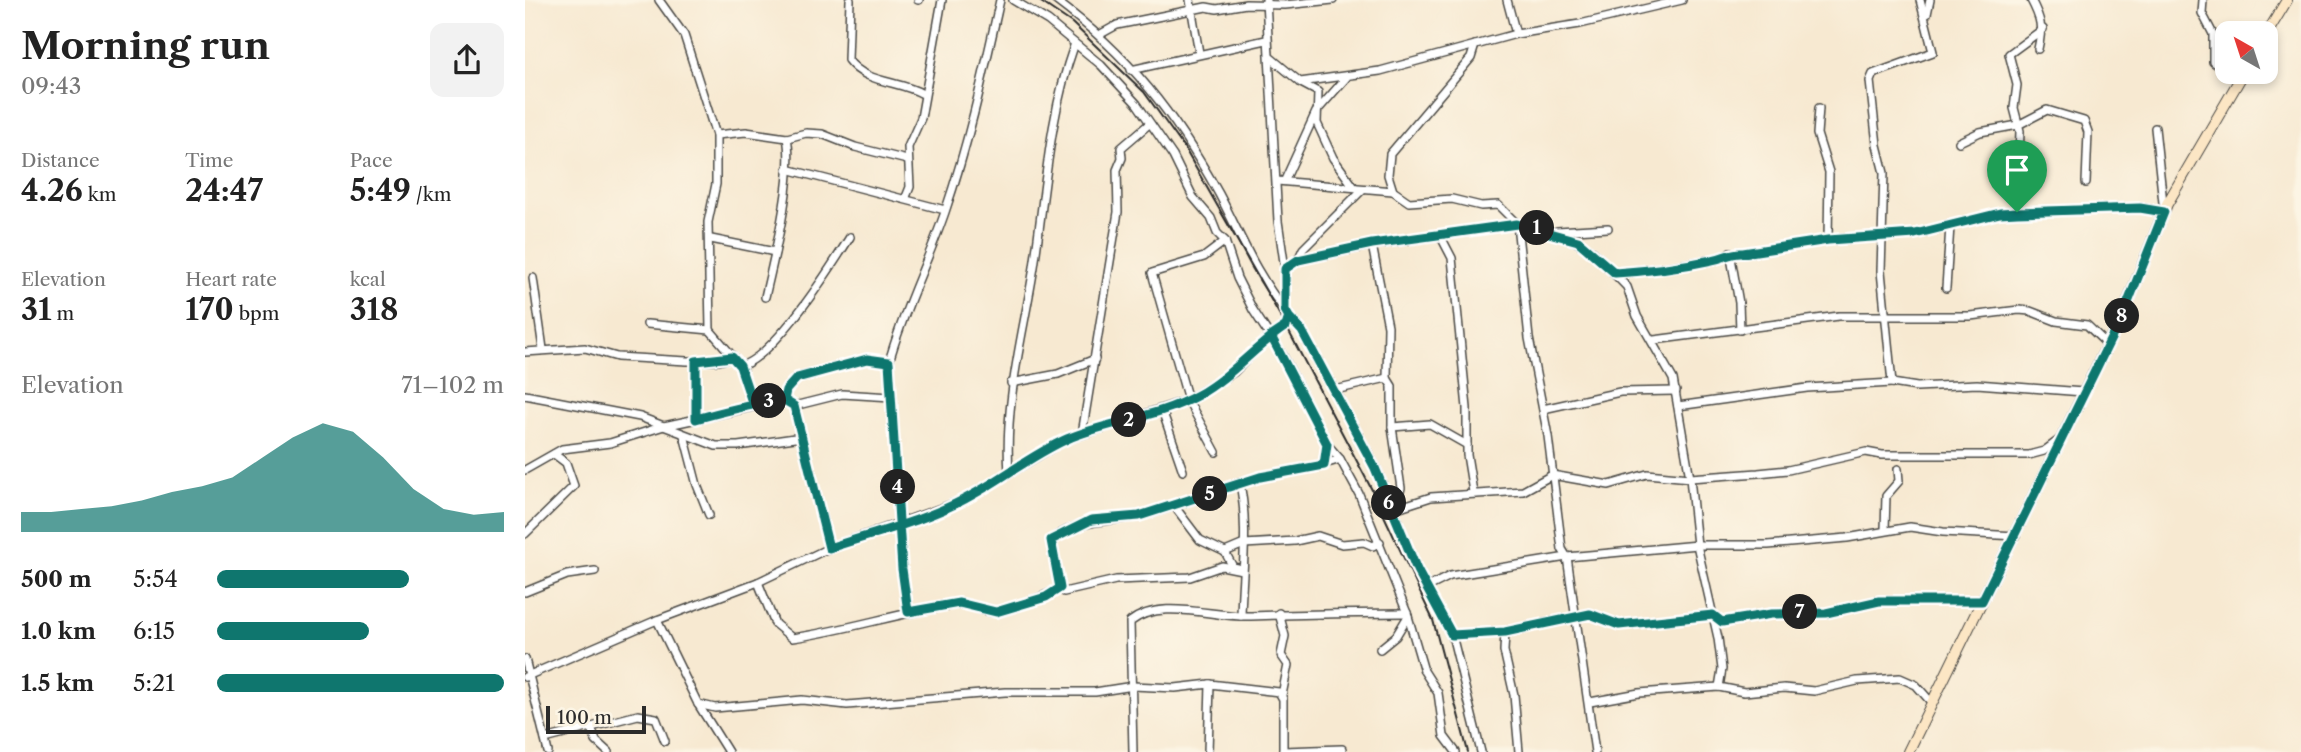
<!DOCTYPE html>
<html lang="en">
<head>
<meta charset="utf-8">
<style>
	:root { --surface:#fff; --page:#f2f2f2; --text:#222; --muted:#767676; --accent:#0f766e }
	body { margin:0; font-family:"Libre Caslon Text",serif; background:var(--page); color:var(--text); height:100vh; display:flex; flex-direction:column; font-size:26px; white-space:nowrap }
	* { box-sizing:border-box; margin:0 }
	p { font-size:23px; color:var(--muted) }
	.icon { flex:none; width:38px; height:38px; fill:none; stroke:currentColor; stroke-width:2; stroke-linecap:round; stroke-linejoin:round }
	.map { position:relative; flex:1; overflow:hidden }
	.side { display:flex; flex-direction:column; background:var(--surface); width:525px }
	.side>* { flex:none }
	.needle { width:46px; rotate:321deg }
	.controls { position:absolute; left:1690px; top:21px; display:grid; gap:14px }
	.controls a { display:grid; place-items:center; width:63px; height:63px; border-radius:14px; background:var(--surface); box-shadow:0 4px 10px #0003; font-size:35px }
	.scale { position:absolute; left:21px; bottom:18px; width:100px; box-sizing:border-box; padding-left:7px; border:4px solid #2b2b2b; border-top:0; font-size:19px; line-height:24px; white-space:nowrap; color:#2b2b2b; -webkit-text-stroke:5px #fcf5e5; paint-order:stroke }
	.pin { position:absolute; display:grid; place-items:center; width:60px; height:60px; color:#fff; margin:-72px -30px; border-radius:50% 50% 50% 0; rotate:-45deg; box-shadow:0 0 7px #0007 }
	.pin .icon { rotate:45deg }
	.km { position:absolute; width:35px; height:35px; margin:-18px; border-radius:50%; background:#222; color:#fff; font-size:19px; line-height:35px; text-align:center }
	.round { display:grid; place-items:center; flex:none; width:74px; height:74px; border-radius:14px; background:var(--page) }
	.summary { display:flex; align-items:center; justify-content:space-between; height:119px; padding:0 21px }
	h1 { font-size:38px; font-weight:700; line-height:52px }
	.metrics { display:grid; grid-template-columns:repeat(3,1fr); gap:10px; height:119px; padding:7px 21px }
	.metrics div { display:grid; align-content:center }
	.metrics b { font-size:30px; font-weight:700 }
	.metrics small { font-size:19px; font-weight:400 }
	.metrics p { font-size:19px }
	.chart { height:196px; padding:14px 21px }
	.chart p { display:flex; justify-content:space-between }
	.chart svg { width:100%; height:126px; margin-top:7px; fill:var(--accent); opacity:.7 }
	ul { padding:0 21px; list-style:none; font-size:23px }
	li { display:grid; grid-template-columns:112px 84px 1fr; align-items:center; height:52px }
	li i { height:18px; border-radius:9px; background:var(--accent) }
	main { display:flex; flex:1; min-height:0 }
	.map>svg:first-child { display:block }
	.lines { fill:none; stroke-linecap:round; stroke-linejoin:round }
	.street-casing { stroke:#4a4844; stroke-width:10 }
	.secondary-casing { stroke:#4a4844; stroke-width:12 }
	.street { stroke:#fff; stroke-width:7 }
	.secondary { stroke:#fce6c4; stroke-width:10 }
	.rail { stroke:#2b2b2b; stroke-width:2 }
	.route-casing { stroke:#fff; stroke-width:14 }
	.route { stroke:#0f766e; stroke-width:9 }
</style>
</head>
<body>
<main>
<section class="side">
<div class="summary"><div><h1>Morning run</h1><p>09:43</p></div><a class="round"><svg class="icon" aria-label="share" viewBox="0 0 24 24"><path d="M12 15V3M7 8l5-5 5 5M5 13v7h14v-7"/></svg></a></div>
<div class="metrics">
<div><p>Distance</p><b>4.26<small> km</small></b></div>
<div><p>Time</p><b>24:47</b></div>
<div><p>Pace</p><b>5:49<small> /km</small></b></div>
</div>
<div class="metrics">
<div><p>Elevation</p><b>31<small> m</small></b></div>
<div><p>Heart rate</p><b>170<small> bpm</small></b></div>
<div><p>kcal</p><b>318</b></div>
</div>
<div class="chart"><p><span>Elevation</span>71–102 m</p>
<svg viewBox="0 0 160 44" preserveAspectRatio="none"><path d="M0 44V37L10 37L20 36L30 35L40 33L50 30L60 28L70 25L80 18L90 11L100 6L110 9L120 18L130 29L140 36L150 38L160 37V44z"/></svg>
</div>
<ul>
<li><b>500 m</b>5:54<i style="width:67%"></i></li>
<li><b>1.0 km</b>6:15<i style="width:53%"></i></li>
<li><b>1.5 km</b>5:21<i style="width:100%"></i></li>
</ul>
</section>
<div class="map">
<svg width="1776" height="752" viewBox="0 0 1776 752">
	<rect width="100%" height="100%" fill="#fcf5e5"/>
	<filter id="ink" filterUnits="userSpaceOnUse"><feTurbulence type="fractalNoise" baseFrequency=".0143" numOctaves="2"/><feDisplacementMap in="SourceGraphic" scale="14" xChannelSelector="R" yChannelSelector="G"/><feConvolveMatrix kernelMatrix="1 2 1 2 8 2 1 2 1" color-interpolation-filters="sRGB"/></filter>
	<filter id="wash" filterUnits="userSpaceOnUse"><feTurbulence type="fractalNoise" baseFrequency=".00686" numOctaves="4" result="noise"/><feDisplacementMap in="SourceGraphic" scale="28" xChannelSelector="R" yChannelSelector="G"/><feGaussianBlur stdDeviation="1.57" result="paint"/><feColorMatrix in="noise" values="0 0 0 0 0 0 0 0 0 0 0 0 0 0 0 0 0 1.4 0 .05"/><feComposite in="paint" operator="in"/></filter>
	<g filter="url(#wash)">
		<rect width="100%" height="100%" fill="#f7e9d1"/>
	</g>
	<g filter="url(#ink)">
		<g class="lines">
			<!-- street casing -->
			<g class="street-casing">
				<g id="street">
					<path d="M134,0L159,35L191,135V184L183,222L185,330L216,366"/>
					<path d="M325,0L323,60C341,84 373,80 398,94"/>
					<path d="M393,0H394"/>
					<path d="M488,0L523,21L576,65L612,104L648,156L668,197L686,218L692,233L700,241L712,278L728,310L758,356L802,444L815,459L834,494L882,613L899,671L913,693L919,736L931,752"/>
					<path d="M530,0C604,55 650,114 694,194C715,234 731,275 760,310"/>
					<path d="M665,0L674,53"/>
					<path d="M982,0L991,34"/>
					<path d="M1506,0C1516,19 1518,27 1513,49"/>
					<path d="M1678,0L1677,13L1688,34V62L1714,80"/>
					<path d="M1402,14L1405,0"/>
					<path d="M574,35L592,25L681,7L692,9L721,4L760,5L808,0"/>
					<path d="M746,58L775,82L855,71L991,34L1055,24L1157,0"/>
					<path d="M606,70L741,40"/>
					<path d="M776,83L793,92L792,123L808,158L829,187"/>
					<path d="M1294,108L1292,134L1304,172L1303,240"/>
					<path d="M191,135L221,132L262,138L281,133L297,134L330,147L382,160"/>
					<path d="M1434,142L1455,132L1493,125L1522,110L1559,121L1563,132L1561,183"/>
					<path d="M262,169L420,210"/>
					<path d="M760,180L791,112L821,78"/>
					<path d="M752,181L868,191L884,202L927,199L956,206L973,205L992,224L1004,338L1023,436L1037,549L1042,557L1070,752"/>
					<path d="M868,191L863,175L865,154L946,58L950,45"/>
					<path d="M381,197L385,187L383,147L396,118L417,0"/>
					<path d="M1492,212L1495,131L1489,108L1492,85L1484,54L1518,29"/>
					<path d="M1032,231L1083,228"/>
					<path d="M915,235L927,258L942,408V455L948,492"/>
					<path d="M186,239L250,252"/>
					<path d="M847,245L863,326L862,378"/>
					<path d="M1205,252L1214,303L1215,330"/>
					<path d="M773,260L778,249L838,189"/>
					<path d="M760,269L773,260L847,245L992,224L1039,235L1067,251L1102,287L1112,316L1148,379L1165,478L1172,545L1193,638L1197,669L1194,687"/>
					<path d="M1090,273C1123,271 1154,265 1186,260C1199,258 1205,252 1218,253L1303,240L1390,234L1475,213L1615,208L1639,212L1630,128"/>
					<path d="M8,278L18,349"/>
					<path d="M1421,288L1425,226"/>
					<path d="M240,297C249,258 270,174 262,138"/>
					<path d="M763,317L777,331L851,468L892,570L927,635L956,752"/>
					<path d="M122,324L185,330"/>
					<path d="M1129,340L1314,316H1445L1494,310L1505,311L1531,321L1562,325L1582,344"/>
					<path d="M0,352L60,348L92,357L162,361H194L207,357"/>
					<path d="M486,383L533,374L570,359"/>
					<path d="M1367,383L1392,387L1452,384L1558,392"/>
					<path d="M810,390L862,378L867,386V427L876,488L871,506"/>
					<path d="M0,395L115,417L191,446H213L277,437"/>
					<path d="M259,400L261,390L272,378L342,359L364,362"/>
					<path d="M228,405L216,366C250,355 305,269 325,237"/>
					<path d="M269,406L317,394L367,397"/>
					<path d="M1153,406L1282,388L1367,383L1356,271L1359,173L1352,145L1345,81L1348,74L1408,52L1395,0"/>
					<path d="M1018,409L1095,392L1151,391"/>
					<path d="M637,410L658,471"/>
					<path d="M171,419V361"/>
					<path d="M867,427L905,424L942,445"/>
					<path d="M557,434L593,212L592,170L597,158L596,148L624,124"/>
					<path d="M159,435L172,485L184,515"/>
					<path d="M691,452L663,400L627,273L679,257L700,241"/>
					<path d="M799,465L802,444"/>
					<path d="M0,470L37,449L85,443L139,426L259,400L269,406L304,548"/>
					<path d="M484,473C479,402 498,336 509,267C520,193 524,116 549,46"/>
					<path d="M715,484C724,527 717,572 716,616"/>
					<path d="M650,507L675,540L700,552L708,567L713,568"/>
					<path d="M866,510L906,497L998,491L1027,475L1084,485L1122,474L1165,478L1233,473L1263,470L1341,452L1357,455H1504L1519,451L1534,440"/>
					<path d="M1360,530L1361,496L1374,481L1373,469"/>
					<path d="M0,534L49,486L41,463L29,454"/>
					<path d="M700,552L719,544L770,541L793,536L817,544L839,542L848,546L855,542"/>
					<path d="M233,582L250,624L267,638C323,630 376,612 432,604C445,602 456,612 469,612C480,612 525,594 535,588L539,592L591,580L665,577L697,566L717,570"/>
					<path d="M535,588L526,540C557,517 584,523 618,515C658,505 696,487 736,477C763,470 789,469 815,459"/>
					<path d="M901,588L925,576L1042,557L1172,545H1243L1322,538L1385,527L1418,532L1491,536"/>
					<path d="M0,592L42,575L70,571"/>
					<path d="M383,612L377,569L364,362C378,310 403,262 420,212C444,142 459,72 475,0"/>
					<path d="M754,613L760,636L756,655L763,665L757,695"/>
					<path d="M132,620L173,704L203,752"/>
					<path d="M980,632L979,651L989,695L994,752"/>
					<path d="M927,635L980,632L1064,614L1094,625L1188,615L1197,622L1246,614L1301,613L1354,601H1457"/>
					<path d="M855,649L871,636L883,616"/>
					<path d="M0,659L23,752"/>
					<path d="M0,677L132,620L233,582L304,548L439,500L540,440L663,400L709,372L745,336L761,326L763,317L760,310V269L753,221L741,0"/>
					<path d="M685,684L754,692L758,699V752"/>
					<path d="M1065,702L1114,693L1194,687L1219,692L1259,688L1289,691L1332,681L1375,678L1391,685L1406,702"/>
					<path d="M173,704L190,708L277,700L322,705L480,692H570L608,686L650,688L685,684L683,752"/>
					<path d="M66,727L71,741L83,752"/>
					<path d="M20,739L113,715L131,718L140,741"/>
					<path d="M758,751L817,749"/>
					<path d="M608,752L605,622C636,597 688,618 726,616C778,614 830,613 882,613"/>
				</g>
			</g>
			<!-- secondary casing -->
			<g class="secondary-casing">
				<g id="secondary">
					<path d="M1741,35L1762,0"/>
					<path d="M1383,752L1600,309L1642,204L1719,72"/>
				</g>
			</g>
			<!-- street -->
			<use href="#street" class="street"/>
			<!-- secondary -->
			<use href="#secondary" class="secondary"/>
			<!-- rail -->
			<path class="rail" d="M513,0L547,23L619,92L660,149L761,326L847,490L908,620L943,752"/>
		</g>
	</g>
	<g class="lines" filter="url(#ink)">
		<!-- route casing -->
		<g class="route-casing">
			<path id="route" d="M1492,212L1475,213L1390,234L1303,240L1218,253C1205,252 1200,258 1187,260C1155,267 1123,271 1090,273L1053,241L992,224L847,244L773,260L760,269V310L764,317L761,326C729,347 707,376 673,395C632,418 584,421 542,439C506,455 475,481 440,499C399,521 349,533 304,548L269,406L259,400C230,403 200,411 171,419V361L207,357L215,366L228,405L259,400L261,390L272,378L342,359L364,362L377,569L383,612L434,603L471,612L521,597L535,588L526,540L566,520L614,516L735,477L799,465L802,444L746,336L761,326L764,317L777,331L850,468L892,570L927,635L980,632L1065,614L1094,625L1188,615L1197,622L1246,614L1301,613L1354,601H1457L1600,310L1639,212L1615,208L1492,212"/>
		</g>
		<!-- route -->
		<use href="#route" class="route"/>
	</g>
</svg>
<div class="controls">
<a><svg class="needle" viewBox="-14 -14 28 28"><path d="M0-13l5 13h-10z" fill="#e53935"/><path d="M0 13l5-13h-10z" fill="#767676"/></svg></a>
</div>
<div class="scale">100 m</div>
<div class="pin" style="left:1492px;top:212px;background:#1e9e55"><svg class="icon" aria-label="arrive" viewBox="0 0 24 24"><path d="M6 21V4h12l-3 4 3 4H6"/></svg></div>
<b class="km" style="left:1012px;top:228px">1</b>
<b class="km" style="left:604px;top:420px">2</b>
<b class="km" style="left:244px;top:401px">3</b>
<b class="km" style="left:373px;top:487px">4</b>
<b class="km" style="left:685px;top:494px">5</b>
<b class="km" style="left:864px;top:503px">6</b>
<b class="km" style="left:1275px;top:612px">7</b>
<b class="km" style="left:1597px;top:316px">8</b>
</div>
</main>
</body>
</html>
